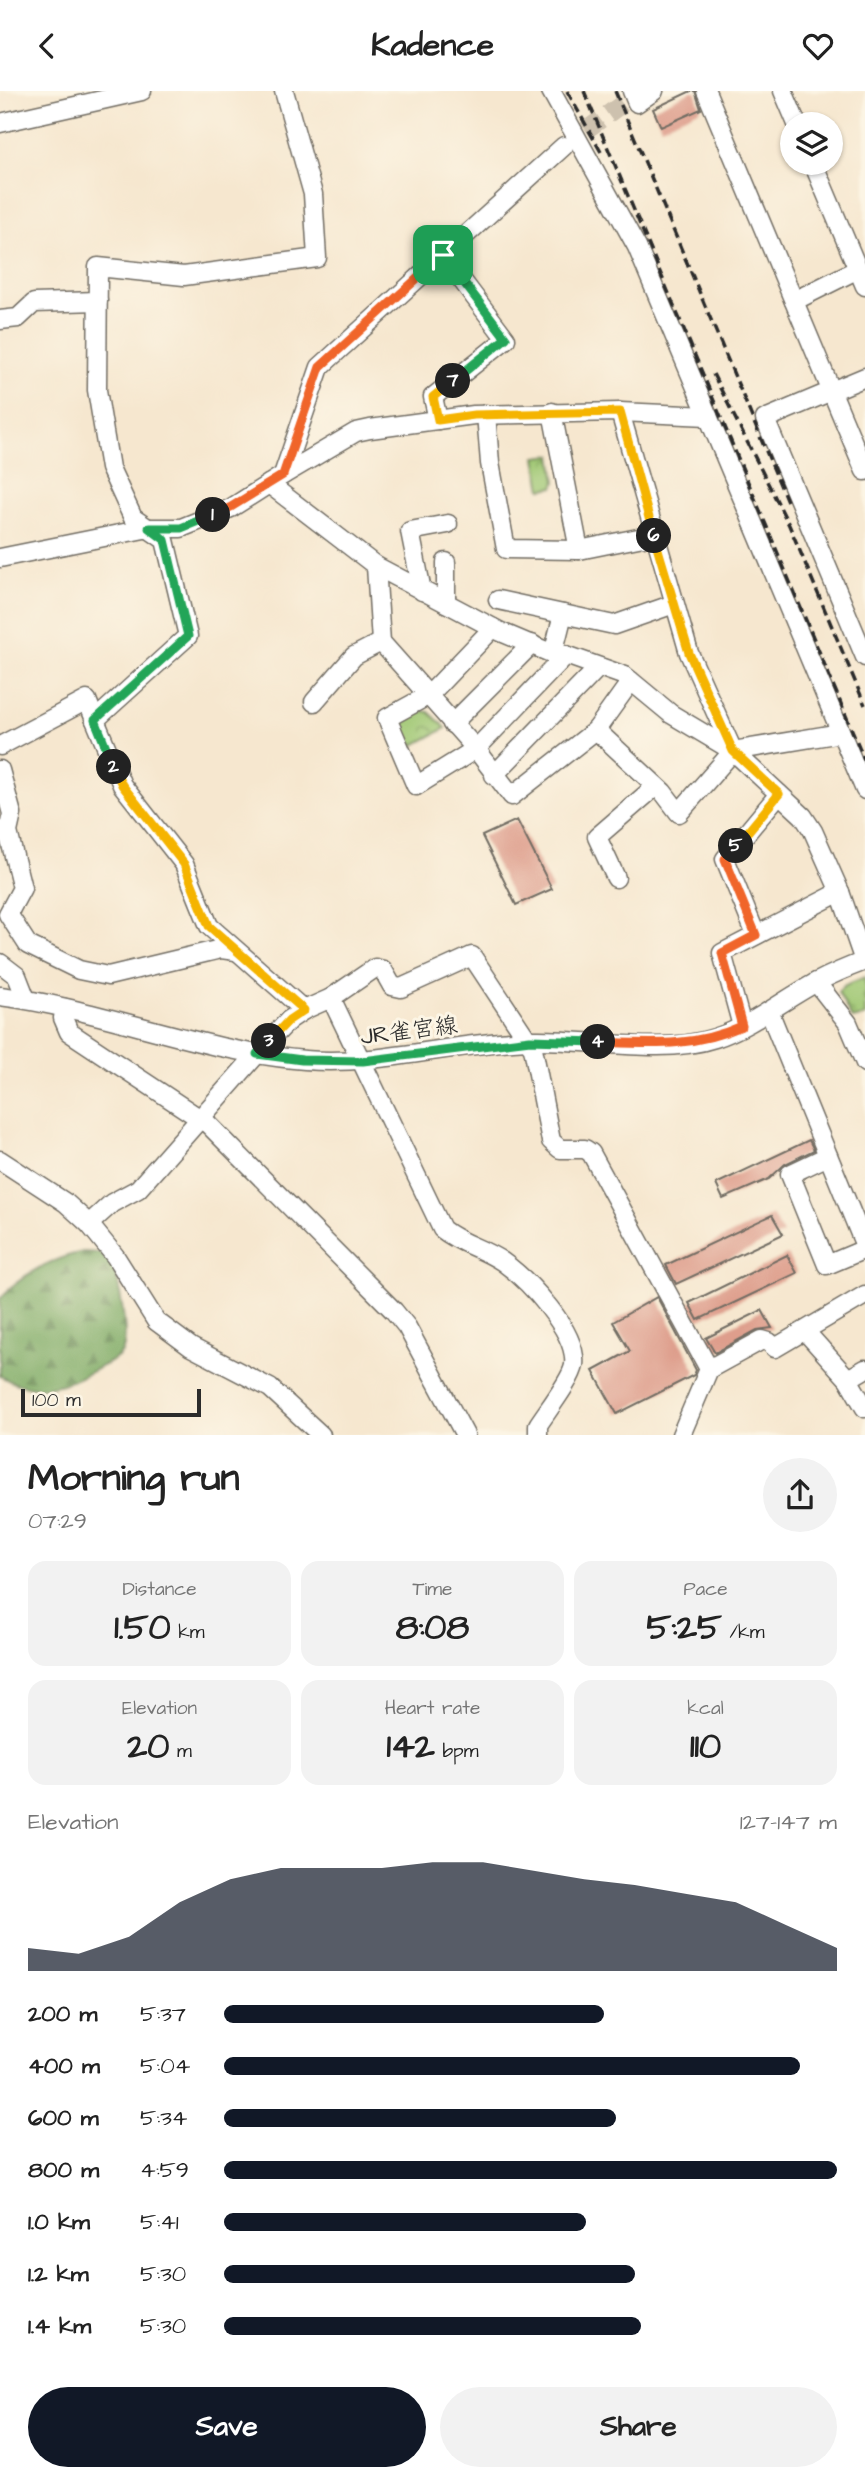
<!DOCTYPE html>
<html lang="en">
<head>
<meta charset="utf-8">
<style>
	:root { --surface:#fff; --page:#f2f2f2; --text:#222; --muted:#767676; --accent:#111827 }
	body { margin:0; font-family:"Architects Daughter","Klee One",sans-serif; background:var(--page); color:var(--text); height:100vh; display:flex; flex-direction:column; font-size:26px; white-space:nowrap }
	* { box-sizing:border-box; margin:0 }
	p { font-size:23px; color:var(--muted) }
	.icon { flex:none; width:38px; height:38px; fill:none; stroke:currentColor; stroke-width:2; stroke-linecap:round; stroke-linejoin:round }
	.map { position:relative; height:1344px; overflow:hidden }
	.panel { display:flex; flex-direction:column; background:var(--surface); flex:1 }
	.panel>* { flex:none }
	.buttons { position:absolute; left:780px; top:21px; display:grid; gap:14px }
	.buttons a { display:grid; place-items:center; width:63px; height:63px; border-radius:50%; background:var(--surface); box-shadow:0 2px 5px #0004; font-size:35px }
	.scale { position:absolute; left:21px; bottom:18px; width:180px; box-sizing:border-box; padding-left:7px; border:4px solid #2b2b2b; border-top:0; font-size:19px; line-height:24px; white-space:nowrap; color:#2b2b2b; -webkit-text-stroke:5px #fcf5e5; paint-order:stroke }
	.pin { position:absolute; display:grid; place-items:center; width:60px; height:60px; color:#fff; margin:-30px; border-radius:14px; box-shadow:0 4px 10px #0006 }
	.km { position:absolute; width:35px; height:35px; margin:-18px; border-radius:50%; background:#222; color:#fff; font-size:19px; line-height:35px; text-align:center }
	.round { display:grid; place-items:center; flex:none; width:74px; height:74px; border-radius:37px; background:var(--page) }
	.overview { display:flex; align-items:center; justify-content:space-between; height:119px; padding:0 28px }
	h1 { font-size:38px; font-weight:700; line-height:52px }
	.stats { display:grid; grid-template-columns:repeat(3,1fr); gap:10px; height:119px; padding:7px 28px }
	.stats div { display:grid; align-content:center; border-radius:18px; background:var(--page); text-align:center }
	.stats b { font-size:35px; font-weight:700 }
	.stats small { font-size:19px; font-weight:400 }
	.stats p { font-size:19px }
	.chart { height:196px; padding:14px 28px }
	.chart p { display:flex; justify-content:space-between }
	.chart svg { width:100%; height:126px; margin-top:7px; fill:var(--accent); opacity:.7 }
	.primary-button { display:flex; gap:14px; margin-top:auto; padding:14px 28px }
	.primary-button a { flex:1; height:80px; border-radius:42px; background:var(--accent); color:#fff; font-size:28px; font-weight:700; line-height:80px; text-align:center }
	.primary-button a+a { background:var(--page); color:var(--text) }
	ul { padding:0 28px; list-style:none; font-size:23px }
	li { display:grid; grid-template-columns:112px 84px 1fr; align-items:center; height:52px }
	li i { height:18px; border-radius:9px; background:var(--accent) }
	header { display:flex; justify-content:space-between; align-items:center; height:91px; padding:0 28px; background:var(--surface); font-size:32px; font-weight:700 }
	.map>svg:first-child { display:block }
	.forest { fill:url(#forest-firs); stroke:#566c48; stroke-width:2 }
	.park { fill:url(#park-crowns); stroke:#667a50; stroke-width:2 }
	.building { fill:#de9e8c }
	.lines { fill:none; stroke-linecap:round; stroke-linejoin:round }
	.minor-tunnel { stroke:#cdc1ae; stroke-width:18; stroke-dasharray:18 9; stroke-linecap:butt }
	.minor-casing { stroke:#726d64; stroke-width:21 }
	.minor { stroke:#fff; stroke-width:18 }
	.rail { stroke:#2b2b2b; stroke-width:3.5; stroke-dasharray:10 5; stroke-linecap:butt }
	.split-1-casing { stroke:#fff; stroke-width:14 }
	.split-2-casing { stroke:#fff; stroke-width:14 }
	.split-3-casing { stroke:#fff; stroke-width:14 }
	.split-4-casing { stroke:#fff; stroke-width:14 }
	.split-5-casing { stroke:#fff; stroke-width:14 }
	.split-6-casing { stroke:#fff; stroke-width:14 }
	.split-7-casing { stroke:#fff; stroke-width:14 }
	.split-8-casing { stroke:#fff; stroke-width:14 }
	.split-1 { stroke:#f0652b; stroke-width:9 }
	.split-2 { stroke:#22a559; stroke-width:9 }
	.split-3 { stroke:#f5b400; stroke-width:9 }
	.split-4 { stroke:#22a559; stroke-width:9 }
	.split-5 { stroke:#f0652b; stroke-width:9 }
	.split-6 { stroke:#f5b400; stroke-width:9 }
	.split-7 { stroke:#f5b400; stroke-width:9 }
	.split-8 { stroke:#22a559; stroke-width:9 }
	.labels { text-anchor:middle; stroke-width:6; stroke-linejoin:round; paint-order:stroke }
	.street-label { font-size:23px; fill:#2b2b2b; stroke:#fcf5e5 }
</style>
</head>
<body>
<header><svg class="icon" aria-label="back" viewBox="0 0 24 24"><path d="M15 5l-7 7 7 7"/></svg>Kadence<svg class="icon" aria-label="heart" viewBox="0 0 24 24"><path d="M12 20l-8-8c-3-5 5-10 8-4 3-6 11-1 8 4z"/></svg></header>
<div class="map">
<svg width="865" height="1344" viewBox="0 0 865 1344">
	<defs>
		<pattern id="forest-firs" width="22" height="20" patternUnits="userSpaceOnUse" patternTransform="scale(1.75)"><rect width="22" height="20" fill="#80ac66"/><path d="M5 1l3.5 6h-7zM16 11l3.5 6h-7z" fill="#698c54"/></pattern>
		<pattern id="park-crowns" width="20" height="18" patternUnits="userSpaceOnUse" patternTransform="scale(1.75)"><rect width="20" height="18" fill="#a0c874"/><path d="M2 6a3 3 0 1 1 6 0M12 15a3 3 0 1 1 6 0" fill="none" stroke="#83a35f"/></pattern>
	</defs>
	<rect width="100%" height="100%" fill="#fcf5e5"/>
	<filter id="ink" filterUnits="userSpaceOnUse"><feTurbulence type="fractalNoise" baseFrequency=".0143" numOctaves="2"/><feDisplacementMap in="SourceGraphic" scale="14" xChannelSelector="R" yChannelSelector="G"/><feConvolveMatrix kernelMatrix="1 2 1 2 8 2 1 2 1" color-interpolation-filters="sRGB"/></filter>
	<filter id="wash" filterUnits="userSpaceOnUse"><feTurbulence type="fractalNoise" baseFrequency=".00686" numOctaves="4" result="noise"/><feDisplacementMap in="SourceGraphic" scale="28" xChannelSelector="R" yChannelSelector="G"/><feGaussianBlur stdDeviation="1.57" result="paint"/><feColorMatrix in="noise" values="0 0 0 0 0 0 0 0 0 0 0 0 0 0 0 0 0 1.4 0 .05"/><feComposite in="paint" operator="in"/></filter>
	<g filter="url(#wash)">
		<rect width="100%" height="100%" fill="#f6e7cf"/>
		<!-- forest -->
		<path class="forest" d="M83,1161L100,1162L113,1172C118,1190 129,1241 123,1258C121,1267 109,1271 102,1275C68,1294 37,1307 0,1285V1208C22,1183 50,1168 83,1161Z"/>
		<!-- park -->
		<g class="park">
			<path d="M552,364L556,391L554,396L542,398L536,366Z"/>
			<path d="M413,618L429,621L446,637L407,658L396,635L401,626Z"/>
			<path d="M865,886V925L852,928L838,901L845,894Z"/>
		</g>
		<g id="blocks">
			<!-- building -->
			<g class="building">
				<path d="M691,0H695L701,18L661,36L653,18Z"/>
				<path d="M517,729L552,798L516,814L482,745Z"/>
				<path d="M809,1049L814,1059L785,1073L769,1088L723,1108L716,1093Z"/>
				<path d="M772,1124L783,1143L676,1193L666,1174Z"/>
				<path d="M787,1164L797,1182L698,1229L689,1212Z"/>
				<path d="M657,1206L696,1279L694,1284L617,1323L593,1280L630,1260L613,1231Z"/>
				<path d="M762,1219L772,1237L757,1239L715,1262L706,1247Z"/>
			</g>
		</g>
	</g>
	<g filter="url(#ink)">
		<use href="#blocks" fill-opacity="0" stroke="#726d64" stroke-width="2"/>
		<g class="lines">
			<!-- minor-tunnel -->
			<path class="minor-tunnel" d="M564,55L640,0"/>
			<!-- minor casing -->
			<g class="minor-casing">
				<g id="minor">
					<path d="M284,0L313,103L317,167L184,185L98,176L97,299L110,377L133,427L165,449L188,545L95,629L122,694L184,773L209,835L304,919L331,907L442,1138C462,1154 483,1157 503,1171C528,1189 578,1241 574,1274C572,1288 547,1320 538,1334V1344"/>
					<path d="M551,0L637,156L865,699"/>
					<path d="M632,0L637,12L654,0"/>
					<path d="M706,0L865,380"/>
					<path d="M783,0L797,33"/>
					<path d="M0,32L142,0"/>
					<path d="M813,72L865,195"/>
					<path d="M794,210L858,178"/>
					<path d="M0,229L18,227L34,212L98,210"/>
					<path d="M865,286L765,328L865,566"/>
					<path d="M552,321L579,459"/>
					<path d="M620,321L708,325"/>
					<path d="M486,323L490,372L506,458L579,459L653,444"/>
					<path d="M438,329L433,306L506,248L443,164"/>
					<path d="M283,384L356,341L370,338L474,324L620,321L689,562L733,660"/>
					<path d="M269,393L376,475L501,541L553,563L566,564L625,585L671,623L733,660L803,725L813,740L840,801L864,870"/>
					<path d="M0,467L149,437H181L231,417L283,384L320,276L564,55"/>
					<path d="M446,471V512"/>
					<path d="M376,475L381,551L476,658L512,705L596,639"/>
					<path d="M422,500L410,440L448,433"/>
					<path d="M498,509L614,534L674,513"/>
					<path d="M493,537L429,604L387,627L416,695L476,658L566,564"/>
					<path d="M553,563L563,523"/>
					<path d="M631,590L596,639L663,701L679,722L733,660L841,642"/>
					<path d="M314,611L354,565L381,551"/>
					<path d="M452,633L532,553"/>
					<path d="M0,655L87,609L95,629"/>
					<path d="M0,679L12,723L8,741L22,797L8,823L28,854L79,879L108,885L221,858L236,860"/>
					<path d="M494,684L598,577"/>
					<path d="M616,787L597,746L656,695"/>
					<path d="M756,844L725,768L779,703"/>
					<path d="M0,872L17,885L26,908"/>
					<path d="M816,891L848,932L865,972"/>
					<path d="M0,905C103,918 201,961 305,969C382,975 455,951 531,949C588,947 661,965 715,947C752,935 783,909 817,891C832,883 849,876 865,870"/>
					<path d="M331,907L375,877L383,879L392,895L401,897L472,865L533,957L551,1050L560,1058H585L591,1062L709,1278"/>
					<path d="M65,917L63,927L69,941L208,1033L394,1220L407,1236L465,1344"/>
					<path d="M769,920L865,1155"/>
					<path d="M742,935L722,862L840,801"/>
					<path d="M828,1065L790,1083L827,1174L865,1158"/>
					<path d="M0,1069L66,1112L89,1133L115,1165L156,1230L191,1256L270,1297L321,1344"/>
					<path d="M89,1133L112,1112L138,1098L257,963L289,929L304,919"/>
					<path d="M805,1240L848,1288L865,1317"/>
					<path d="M848,1288L865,1278"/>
					<path d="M681,1344L709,1278L762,1249L769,1251L775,1257L865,1204"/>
				</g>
			</g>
			<!-- minor -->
			<use href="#minor" class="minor"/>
			<!-- rail -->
			<g class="rail">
				<path d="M567,0L601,61"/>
				<path d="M584,0L865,670"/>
				<path d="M615,0L787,410"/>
				<path d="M713,283L789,434L865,614"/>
			</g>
		</g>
	</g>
	<g class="lines" filter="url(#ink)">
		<!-- split-1 casing -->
		<g class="split-1-casing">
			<path id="split-1" d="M213,424L231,416L283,384L320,276L443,164"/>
		</g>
		<!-- split-2 casing -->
		<g class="split-2-casing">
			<path id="split-2" d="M114,676L95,629L188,545L165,449L149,437H181L213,424"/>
		</g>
		<!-- split-3 casing -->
		<g class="split-3-casing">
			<path id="split-3" d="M114,676L122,694L184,773L209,835L304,919L289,929L269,950"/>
		</g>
		<!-- split-4 casing -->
		<g class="split-4-casing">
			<path id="split-4" d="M269,950L257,963L302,969L363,970L530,949L598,951"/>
		</g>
		<!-- split-5 casing -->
		<g class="split-5-casing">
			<path id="split-5" d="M598,951C651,953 692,957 742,935L722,862L756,844L725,768L736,755"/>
		</g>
		<!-- split-6 casing -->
		<g class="split-6-casing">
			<path id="split-6" d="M654,445L689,562L733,660L779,703L736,755"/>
		</g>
		<!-- split-7 casing -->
		<g class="split-7-casing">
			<path id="split-7" d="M453,290L433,306L438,329L474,324L620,321L654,445"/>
		</g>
		<!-- split-8 casing -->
		<g class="split-8-casing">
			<path id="split-8" d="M443,164L506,247L453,290"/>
		</g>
		<!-- split-1 -->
		<use href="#split-1" class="split-1"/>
		<!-- split-2 -->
		<use href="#split-2" class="split-2"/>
		<!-- split-3 -->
		<use href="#split-3" class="split-3"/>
		<!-- split-4 -->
		<use href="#split-4" class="split-4"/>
		<!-- split-5 -->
		<use href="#split-5" class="split-5"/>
		<!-- split-6 -->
		<use href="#split-6" class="split-6"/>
		<!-- split-7 -->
		<use href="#split-7" class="split-7"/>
		<!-- split-8 -->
		<use href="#split-8" class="split-8"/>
	</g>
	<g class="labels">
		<!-- street labels -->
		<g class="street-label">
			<text transform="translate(409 939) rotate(-7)" y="8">JR雀宮線</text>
		</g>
	</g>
</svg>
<div class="buttons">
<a><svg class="icon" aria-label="layers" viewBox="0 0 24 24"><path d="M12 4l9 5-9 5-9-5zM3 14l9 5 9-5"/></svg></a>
</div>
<div class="scale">100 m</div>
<div class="pin" style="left:443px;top:164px;background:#1e9e55"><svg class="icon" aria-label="arrive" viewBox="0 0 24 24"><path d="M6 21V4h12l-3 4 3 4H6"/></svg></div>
<b class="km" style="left:213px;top:424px">1</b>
<b class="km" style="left:114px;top:676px">2</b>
<b class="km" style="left:269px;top:950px">3</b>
<b class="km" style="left:598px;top:951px">4</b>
<b class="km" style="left:736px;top:755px">5</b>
<b class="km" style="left:654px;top:445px">6</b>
<b class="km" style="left:453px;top:290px">7</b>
</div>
<section class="panel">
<div class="overview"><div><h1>Morning run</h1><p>07:29</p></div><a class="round"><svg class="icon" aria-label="share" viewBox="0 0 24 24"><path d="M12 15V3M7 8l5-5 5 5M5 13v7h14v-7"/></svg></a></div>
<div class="stats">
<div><p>Distance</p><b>1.50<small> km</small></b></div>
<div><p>Time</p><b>8:08</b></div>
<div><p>Pace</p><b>5:25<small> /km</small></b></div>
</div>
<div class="stats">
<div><p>Elevation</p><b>20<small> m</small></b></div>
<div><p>Heart rate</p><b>142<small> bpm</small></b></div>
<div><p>kcal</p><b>110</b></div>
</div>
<div class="chart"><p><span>Elevation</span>127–147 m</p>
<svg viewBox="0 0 160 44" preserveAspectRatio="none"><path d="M0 44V36L10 38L20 32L30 20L40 12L50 8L60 8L70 8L80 6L90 6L100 9L110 12L120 14L130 17L140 20L150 28L160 36V44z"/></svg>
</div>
<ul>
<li><b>200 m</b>5:37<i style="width:62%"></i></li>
<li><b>400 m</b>5:04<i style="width:94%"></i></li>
<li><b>600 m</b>5:34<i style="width:64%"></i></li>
<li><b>800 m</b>4:59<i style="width:100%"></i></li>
<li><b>1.0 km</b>5:41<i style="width:59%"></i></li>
<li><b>1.2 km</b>5:30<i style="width:67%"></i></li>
<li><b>1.4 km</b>5:30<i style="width:68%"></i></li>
</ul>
<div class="primary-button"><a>Save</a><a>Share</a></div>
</section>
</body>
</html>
